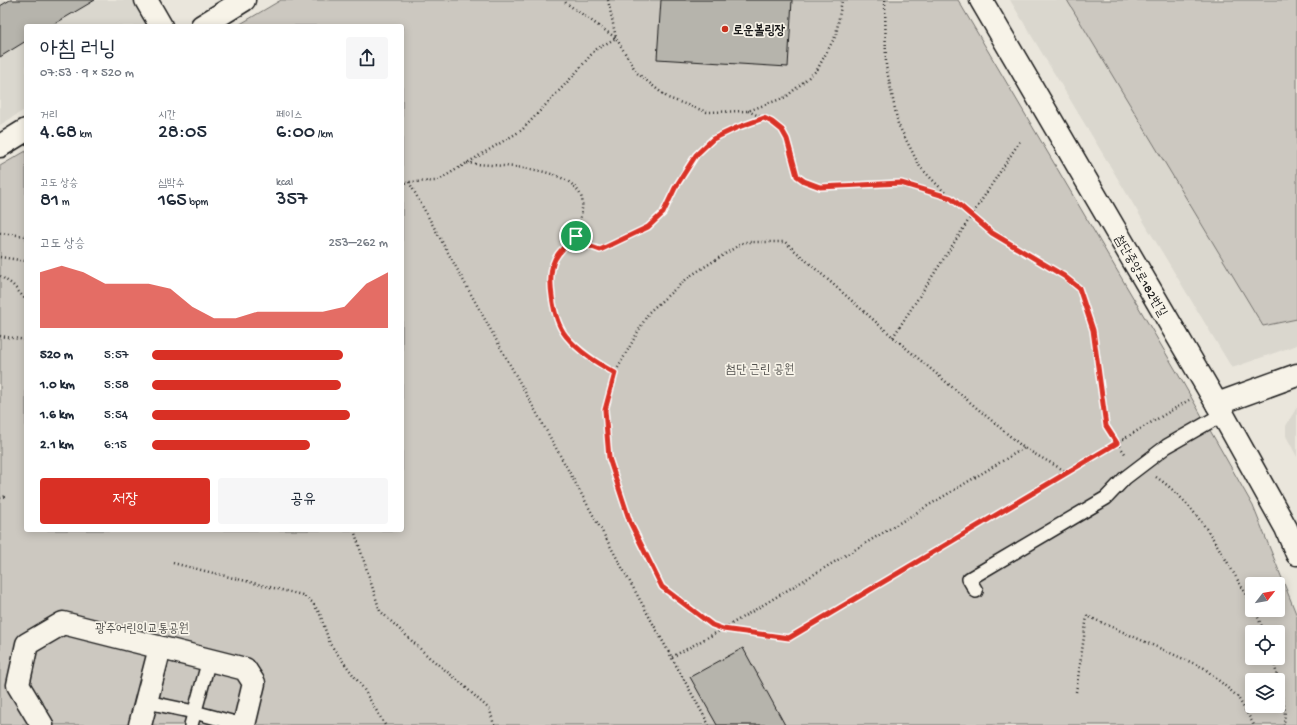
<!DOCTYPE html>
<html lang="ko">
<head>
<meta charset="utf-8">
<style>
	:root { --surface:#fff; --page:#f6f6f7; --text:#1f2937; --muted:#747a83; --accent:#d93025 }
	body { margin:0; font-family:"Gochi Hand","Poor Story",sans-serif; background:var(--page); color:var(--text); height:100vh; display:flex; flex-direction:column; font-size:15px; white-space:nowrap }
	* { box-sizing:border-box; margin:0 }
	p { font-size:13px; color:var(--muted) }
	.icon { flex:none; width:22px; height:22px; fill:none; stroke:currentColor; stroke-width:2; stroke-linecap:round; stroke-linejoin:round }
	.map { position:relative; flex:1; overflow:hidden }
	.panel { position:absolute; left:24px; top:24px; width:380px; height:508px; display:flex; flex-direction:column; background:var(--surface); border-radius:4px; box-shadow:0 2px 10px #0003 }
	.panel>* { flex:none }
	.needle { width:26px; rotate:59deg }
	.controls { position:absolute; left:1245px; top:577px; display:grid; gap:8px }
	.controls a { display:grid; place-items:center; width:40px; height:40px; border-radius:4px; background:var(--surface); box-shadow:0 2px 10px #0003; font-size:20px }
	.pin { position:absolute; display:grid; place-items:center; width:34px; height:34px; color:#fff; margin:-17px; border:2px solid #fff; border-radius:50%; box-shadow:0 1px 4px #0007 }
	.round { display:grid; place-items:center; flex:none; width:42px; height:42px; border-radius:4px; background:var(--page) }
	.summary { display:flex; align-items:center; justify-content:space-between; height:68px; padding:0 16px }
	h1 { font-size:22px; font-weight:600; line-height:30px }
	.metrics { display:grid; grid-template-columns:repeat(3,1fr); gap:6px; height:68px; padding:4px 16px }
	.metrics div { display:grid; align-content:center }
	.metrics b { font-size:20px; font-weight:600 }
	.metrics small { font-size:11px; font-weight:400 }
	.metrics p { font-size:11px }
	.chart { height:112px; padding:8px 16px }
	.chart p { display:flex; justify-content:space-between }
	.chart svg { width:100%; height:72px; margin-top:4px; fill:var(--accent); opacity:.7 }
	.primary-button { display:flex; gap:8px; margin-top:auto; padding:8px 16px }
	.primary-button a { flex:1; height:46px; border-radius:4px; background:var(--accent); color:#fff; font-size:16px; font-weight:600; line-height:46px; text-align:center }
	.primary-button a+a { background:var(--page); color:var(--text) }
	ul { padding:0 16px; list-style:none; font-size:13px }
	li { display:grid; grid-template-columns:64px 48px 1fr; align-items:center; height:30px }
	li i { height:10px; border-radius:5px; background:var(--accent) }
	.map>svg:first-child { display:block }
	.built { fill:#dad7ce }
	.green { fill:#ccc8c0; stroke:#74726e; fill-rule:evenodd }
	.building { fill:#b6b4ac; stroke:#1c1c1c }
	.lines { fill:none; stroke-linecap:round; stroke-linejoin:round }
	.lane-casing { stroke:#1c1c1c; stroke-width:16 }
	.street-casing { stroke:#1c1c1c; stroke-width:25 }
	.secondary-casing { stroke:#1c1c1c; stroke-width:25 }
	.path { stroke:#1c1c1c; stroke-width:2.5; stroke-dasharray:1 3; stroke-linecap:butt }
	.lane { stroke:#f7f3e8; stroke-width:13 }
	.street { stroke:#f7f3e8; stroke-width:22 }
	.secondary { stroke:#f7f3e8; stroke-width:22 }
	.route-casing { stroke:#fff; stroke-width:8 }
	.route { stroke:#d93025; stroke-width:5 }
	.poi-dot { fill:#c8321e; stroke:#f7f3e8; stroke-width:1.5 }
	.labels { text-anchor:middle; stroke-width:3.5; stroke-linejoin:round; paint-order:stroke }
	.poi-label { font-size:13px; font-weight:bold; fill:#1c1c1c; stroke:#f7f3e8; text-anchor:start }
	.street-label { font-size:13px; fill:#1c1c1c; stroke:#f7f3e8 }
	.park-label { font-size:13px; fill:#51504d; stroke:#f7f3e8 }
</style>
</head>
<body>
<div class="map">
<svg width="1297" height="725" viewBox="0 0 1297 725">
	<rect width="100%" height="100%" fill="#eae6dc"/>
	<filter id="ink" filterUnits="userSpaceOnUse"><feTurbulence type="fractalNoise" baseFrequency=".025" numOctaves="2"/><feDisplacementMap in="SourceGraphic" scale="8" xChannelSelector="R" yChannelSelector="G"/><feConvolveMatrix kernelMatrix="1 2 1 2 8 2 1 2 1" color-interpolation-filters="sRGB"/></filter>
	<g filter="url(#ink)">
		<!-- built -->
		<g class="built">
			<path d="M0,0H136L149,26H26V109L0,125Z"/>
			<path d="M1010,0H1297V345L1232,368Z"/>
			<path d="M1297,407V457L1286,436V426Z"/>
		</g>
		<!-- green -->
		<g class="green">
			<path d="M281,0H958L1178,374L1253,506L1297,616V725H0V166L26,151V530H402V26H237ZM1252,584H1278V610H1252ZM1252,632H1278V658H1252ZM1252,680H1278V706H1252Z"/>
			<path d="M1067,0H1297V319L1263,326Z"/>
		</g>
		<!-- building -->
		<g class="building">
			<path d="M10,0H95L51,26H26V41L0,57V6Z"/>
			<path d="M661,0H792L788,67L657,59Z"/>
			<path d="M743,648L785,725H717L690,677Z"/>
		</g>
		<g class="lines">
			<!-- lane casing -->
			<g class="lane-casing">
				<g id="lane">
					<path d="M976,591L969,579L1106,498L1125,478L1167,446L1223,414"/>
					<path d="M147,702L194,712L243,725"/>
					<path d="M191,725L209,660"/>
				</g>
			</g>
			<!-- street casing -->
			<g class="street-casing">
				<g id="street">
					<path d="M146,0L161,26"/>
					<path d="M202,26L244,0"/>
					<path d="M0,146L26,130"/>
					<path d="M42,725L18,685L27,644L63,623L245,669L254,683L244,725"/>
					<path d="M140,725L160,648"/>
				</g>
			</g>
			<!-- secondary casing -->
			<g class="secondary-casing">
				<g id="secondary">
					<path d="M981,0L1217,404L1286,528L1297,554"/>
					<path d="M1217,404L1297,375"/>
				</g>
			</g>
			<!-- path -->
			<g class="path">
				<path d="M608,0L616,38L637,73L668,98L707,112L748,111L786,97L817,70L836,35L842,0"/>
				<path d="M885,0L886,66L898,124L920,167L956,204L992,233L1064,276L1079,288L1093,330L1106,427L1126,455"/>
				<path d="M748,111L772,122L782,130L787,139L797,176L804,181L820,187L901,183L951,198"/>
				<path d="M467,163C497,167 572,164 582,199C584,207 578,227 577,236L589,246L600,250L648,227L663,213L675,188L696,155L713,139L736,128L764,118"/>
				<path d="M409,182L709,725"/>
				<path d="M402,184L409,182L437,181L522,130L574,75L595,50L616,38L566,3L564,0"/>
				<path d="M0,233L26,236"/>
				<path d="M577,236C569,242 560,250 555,259C546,277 553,320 566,336C579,352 597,363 615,373L649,312L690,276L744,242H785L893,337L1024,448L1067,472"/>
				<path d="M0,257L26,261"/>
				<path d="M0,276L12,284L26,300"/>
				<path d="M0,336L26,340"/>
				<path d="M893,337L1020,141"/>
				<path d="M615,373L605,410L609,458L630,522L662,587L712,625L723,629L789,638L1189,400"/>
				<path d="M1156,477C1200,506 1226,561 1252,605"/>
				<path d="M0,498L6,496"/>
				<path d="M354,530L380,611L429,657L461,683L490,710L494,725"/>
				<path d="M173,563L302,595L312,602L320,614L330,644L363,688L385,725"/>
				<path d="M1255,610L1264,632"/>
				<path d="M672,657L723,629L1024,448"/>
				<path d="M1273,658L1285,710L1284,725"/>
				<path d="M1076,692L1087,616L1204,668L1237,696L1254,725"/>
			</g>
			<!-- lane -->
			<use href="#lane" class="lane"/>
			<!-- street -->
			<use href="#street" class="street"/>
			<!-- secondary -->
			<use href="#secondary" class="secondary"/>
		</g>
	</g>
	<g class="lines" filter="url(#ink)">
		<!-- route casing -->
		<g class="route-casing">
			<path id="route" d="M764,118L772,122L782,130L787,139L797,176L804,181L820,187L901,183L951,198L992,233L1064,276L1079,288L1093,330L1106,426L1117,443L789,638L723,629L712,625L662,587L630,522L609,458L605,410L615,373C597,363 579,352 566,336C553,320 546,277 555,259C560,250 569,242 576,236L589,246L600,250L648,227L663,213L675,188L696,155L713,139L736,128Z"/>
		</g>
		<!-- route -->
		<use href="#route" class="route"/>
	</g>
	<!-- markers -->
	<circle class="poi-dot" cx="725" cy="29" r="4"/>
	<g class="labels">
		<!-- poi labels -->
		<g class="poi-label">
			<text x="733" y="34">로운볼링장</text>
		</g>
		<!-- street labels -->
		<g class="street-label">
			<text transform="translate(1142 275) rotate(60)" y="5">첨단중앙로182번길</text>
		</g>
		<!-- park labels -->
		<g class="park-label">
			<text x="760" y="373">첨단 근린 공원</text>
			<text x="142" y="632">광주어린이교통공원</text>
		</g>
	</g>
</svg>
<div class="controls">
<a><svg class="needle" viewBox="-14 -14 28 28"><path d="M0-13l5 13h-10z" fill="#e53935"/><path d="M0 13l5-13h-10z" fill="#747a83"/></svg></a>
<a><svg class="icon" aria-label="locate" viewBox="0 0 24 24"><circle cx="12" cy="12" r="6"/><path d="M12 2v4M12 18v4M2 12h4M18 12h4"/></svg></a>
<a><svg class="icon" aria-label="layers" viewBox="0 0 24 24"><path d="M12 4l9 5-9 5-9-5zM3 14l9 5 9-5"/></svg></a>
</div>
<div class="pin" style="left:576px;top:236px;background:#1e9e55"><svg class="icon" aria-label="arrive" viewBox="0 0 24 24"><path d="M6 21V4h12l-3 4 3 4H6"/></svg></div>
<section class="panel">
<div class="summary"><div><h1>아침 러닝</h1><p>07:53 · 9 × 520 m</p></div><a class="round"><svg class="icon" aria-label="share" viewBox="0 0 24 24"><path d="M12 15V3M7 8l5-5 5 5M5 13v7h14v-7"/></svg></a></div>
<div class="metrics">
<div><p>거리</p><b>4.68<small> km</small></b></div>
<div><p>시간</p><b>28:05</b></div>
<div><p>페이스</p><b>6:00<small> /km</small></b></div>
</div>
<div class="metrics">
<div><p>고도 상승</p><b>81<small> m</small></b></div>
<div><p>심박수</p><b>165<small> bpm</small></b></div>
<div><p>kcal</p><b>357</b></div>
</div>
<div class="chart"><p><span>고도 상승</span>253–262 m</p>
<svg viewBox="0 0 160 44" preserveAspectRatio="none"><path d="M0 44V10L10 6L20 10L30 17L40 17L50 17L60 20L70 31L80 38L90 38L100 34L110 34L120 34L130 34L140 31L150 17L160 10V44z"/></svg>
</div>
<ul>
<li><b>520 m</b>5:57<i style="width:81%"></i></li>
<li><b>1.0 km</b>5:58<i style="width:80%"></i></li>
<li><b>1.6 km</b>5:54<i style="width:84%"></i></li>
<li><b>2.1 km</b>6:15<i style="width:67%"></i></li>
</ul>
<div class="primary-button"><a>저장</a><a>공유</a></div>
</section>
</div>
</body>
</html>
